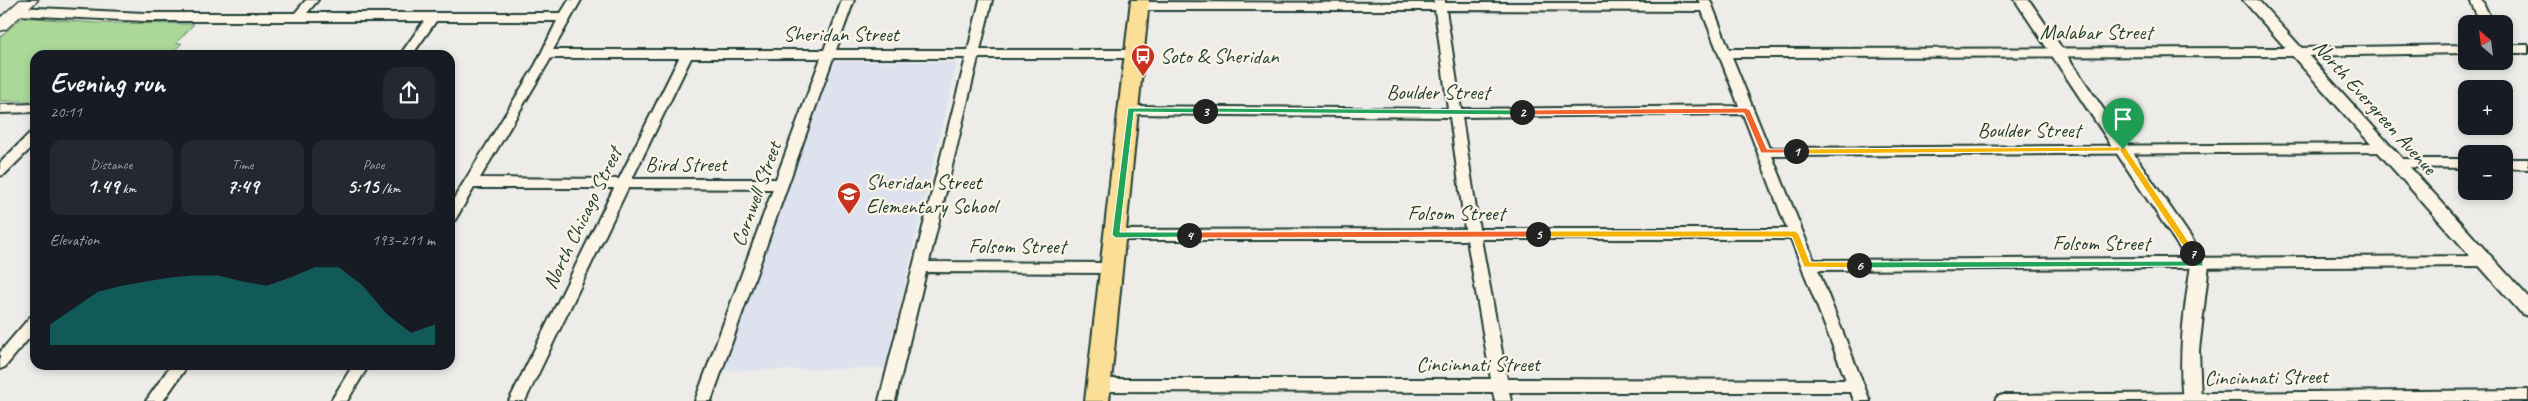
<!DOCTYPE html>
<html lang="en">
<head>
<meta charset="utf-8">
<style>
	:root { --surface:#171b24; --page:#242831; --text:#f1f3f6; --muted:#9ea1a6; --accent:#0f766e }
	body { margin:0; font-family:Caveat,sans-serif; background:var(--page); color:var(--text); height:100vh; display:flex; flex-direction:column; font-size:19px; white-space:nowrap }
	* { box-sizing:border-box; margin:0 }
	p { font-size:16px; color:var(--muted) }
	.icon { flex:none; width:28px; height:28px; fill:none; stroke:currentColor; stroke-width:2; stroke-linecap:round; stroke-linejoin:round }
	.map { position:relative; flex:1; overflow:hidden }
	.sheet { position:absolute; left:30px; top:50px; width:425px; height:320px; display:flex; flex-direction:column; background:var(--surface); border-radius:15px; box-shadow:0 2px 8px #0003 }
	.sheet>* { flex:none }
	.needle { width:32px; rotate:332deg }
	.tools { position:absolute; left:2458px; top:15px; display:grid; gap:10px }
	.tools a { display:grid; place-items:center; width:55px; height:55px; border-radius:10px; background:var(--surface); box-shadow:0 2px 8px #0003; font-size:25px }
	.pin { position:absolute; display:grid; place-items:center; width:42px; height:42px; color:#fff; margin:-51px -21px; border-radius:50% 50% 50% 0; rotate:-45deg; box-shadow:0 0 5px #0007 }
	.pin .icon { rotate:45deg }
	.km { position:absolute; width:25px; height:25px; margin:-12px; border-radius:50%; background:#222; color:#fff; font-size:14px; line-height:25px; text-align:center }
	.round { display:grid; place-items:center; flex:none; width:52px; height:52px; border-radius:15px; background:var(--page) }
	.headline { display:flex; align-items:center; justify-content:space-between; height:85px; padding:0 20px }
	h1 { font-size:28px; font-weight:800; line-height:38px }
	.figures { display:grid; grid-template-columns:repeat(3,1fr); gap:8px; height:85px; padding:5px 20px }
	.figures div { display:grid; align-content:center; border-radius:12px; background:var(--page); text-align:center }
	.figures b { font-size:21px; font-weight:800 }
	.figures small { font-size:14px; font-weight:400 }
	.figures p { font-size:14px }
	.chart { height:140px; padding:10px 20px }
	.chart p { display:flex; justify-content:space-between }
	.chart svg { width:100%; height:90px; margin-top:5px; fill:var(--accent); opacity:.7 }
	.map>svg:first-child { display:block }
	.built { fill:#dee2ee }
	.green { fill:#aad898; stroke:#648a66 }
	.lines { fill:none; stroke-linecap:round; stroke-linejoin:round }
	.minor-casing { stroke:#1f3d34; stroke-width:4 }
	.tertiary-casing { stroke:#1f3d34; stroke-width:4 }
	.secondary-casing { stroke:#1f3d34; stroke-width:3 }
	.primary-casing { stroke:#1f3d34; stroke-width:4 }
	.minor { fill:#fcf5e5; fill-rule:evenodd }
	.tertiary { fill:#fcf5e5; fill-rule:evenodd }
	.secondary { fill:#fcf5e5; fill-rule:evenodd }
	.primary { fill:#fbdf96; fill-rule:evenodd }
	.split-1 { fill:#f5b400; stroke:#fff }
	.split-2 { fill:#f0652b; stroke:#fff }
	.split-3 { fill:#22a559; stroke:#fff }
	.split-4 { fill:#22a559; stroke:#fff }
	.split-5 { fill:#f0652b; stroke:#fff }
	.split-6 { fill:#f5b400; stroke:#fff }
	.split-7 { fill:#22a559; stroke:#fff }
	.split-8 { fill:#f5b400; stroke:#fff }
	.labels { text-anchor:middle; stroke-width:4.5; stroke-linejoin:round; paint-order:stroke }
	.street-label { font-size:21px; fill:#1f3d34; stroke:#fcf5e5 }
	.poi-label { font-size:21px; fill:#1f3d34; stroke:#fcf5e5; text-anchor:start }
</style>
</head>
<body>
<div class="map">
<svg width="2528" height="401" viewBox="0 0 2528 401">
	<rect width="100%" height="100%" fill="#eeece9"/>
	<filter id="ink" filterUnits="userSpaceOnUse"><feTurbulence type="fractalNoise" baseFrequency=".02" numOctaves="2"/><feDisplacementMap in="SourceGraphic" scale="10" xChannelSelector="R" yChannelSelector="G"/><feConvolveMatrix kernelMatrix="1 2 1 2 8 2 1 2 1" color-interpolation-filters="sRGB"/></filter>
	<g filter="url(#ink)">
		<!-- built -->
		<path class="built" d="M835,61L957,62L885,368L721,371Z"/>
		<!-- green -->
		<path class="green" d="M23,17L96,23L194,24L176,43H182L170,55H35V101H0V37Z"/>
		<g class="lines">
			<!-- minor casing -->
			<g class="minor-casing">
				<g id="minor">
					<path d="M306,0H318L307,13H561L569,0H581L553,50H824L842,0H854L836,50H968L980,0H992L980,50H1135L1141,54L1135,58H978L929,262L1113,263L1118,264L1120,268L1118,272L1113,273L926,272L895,401H879L966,58H833L711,401H695L773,189L628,188L525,401H509L614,188H474L455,220L450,222V205L536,64L557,21H436L412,55H400L424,21H144L17,15L11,11L17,7L144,13H295ZM551,58H679L619,179L480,178ZM691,58H821L776,179H632Z"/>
					<path d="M1433,0H1445V3H1700L1698,0H1710L1729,49L2297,48L2466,45V53L2297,56L1732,57L1769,148L2385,144L2392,148L2385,152L1772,156L1814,260L2485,256L2490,257L2492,261L2490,265L2485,266L1818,270L1870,401H1854L1851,392H1509L1511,401H1495L1493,392L1099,391L1093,389L1091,385L1093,381L1099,379H1491L1467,240H1116L1109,235L1116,230L1465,229L1450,117L1130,114L1124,110L1130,106L1448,109L1435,10H1140L1134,6L1140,2L1434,3ZM1446,10L1702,11L1739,106L1461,109ZM1743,114L1787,229H1479L1462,117ZM1481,239H1791L1846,380L1507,379Z"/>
					<path d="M2470,0H2482L2493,24H2481Z"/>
					<rect x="2504" y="45" width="24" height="8"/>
					<path d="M35,104V112L0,113V105Z"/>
					<path d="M35,132V144L5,174L0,176V163L30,133Z"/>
					<path d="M2399,159H2466V168L2394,167L2392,164Z"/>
					<path d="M2504,159H2528V169L2504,168Z"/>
					<path d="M35,315V331L5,367L0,369V352L30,317Z"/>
					<path d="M171,365H188L163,401H146Z"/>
					<path d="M353,365H369L347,401H331Z"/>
					<path d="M2528,390V401H1995L1997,397L2003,395Z"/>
				</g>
			</g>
			<!-- tertiary casing -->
			<g class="tertiary-casing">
				<g id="tertiary">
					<path d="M2015,0H2029L2209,264L2199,350L2201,401H2183C2178,355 2184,310 2191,265Z"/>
					<path d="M2243,0H2258L2528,297V316L2522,314Z"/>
				</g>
			</g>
			<!-- secondary casing -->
			<g class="secondary-casing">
				<path id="secondary" d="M20,0H38L6,29L0,31V18Z"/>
			</g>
			<!-- primary casing -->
			<g class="primary-casing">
				<path id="primary" d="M1131,0H1149L1109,401H1085Z"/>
			</g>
			<!-- minor -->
			<use href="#minor" class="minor"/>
			<!-- tertiary -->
			<use href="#tertiary" class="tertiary"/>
			<!-- secondary -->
			<use href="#secondary" class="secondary"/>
			<!-- primary -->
			<use href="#primary" class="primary"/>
		</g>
	</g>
	<!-- split-1 -->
	<path class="split-1" d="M2123,147L2127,149L2125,151L1796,154L1792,151L1796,149Z"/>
	<!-- split-2 -->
	<path class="split-2" d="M1746,108L1750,110L1767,149H1796L1800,151L1799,153H1761L1744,113L1522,115L1519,112L1522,110Z"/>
	<!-- split-3 -->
	<path class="split-3" d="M1205,108L1522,110L1526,112L1522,115L1202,112V109Z"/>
	<!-- split-4 -->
	<path class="split-4" d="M1128,108H1205L1208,111L1205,113L1134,112L1120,232H1189L1194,235L1192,237L1116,238L1112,235Z"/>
	<!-- split-5 -->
	<path class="split-5" d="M1538,231L1543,234L1538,237L1189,238L1185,235L1189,232Z"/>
	<!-- split-6 -->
	<path class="split-6" d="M1795,231L1799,234L1810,262H1859L1863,265L1859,268L1804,267L1792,237H1538L1534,234L1538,231Z"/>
	<!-- split-7 -->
	<path class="split-7" d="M2192,250L2203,262V266L1859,268L1855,265L1859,262L2193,261L2188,253Z"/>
	<!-- split-8 -->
	<path class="split-8" d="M2120,147H2125L2195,251V255H2189L2120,151Z"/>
	<!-- icons -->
	<defs>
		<g id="bus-pin" transform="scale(1.25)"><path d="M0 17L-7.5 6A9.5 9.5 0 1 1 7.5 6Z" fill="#c8321e" stroke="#fcf5e5"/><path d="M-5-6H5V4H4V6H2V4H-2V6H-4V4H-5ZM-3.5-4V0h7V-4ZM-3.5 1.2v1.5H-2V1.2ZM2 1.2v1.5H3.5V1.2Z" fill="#fff"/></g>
		<g id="school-pin" transform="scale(1.25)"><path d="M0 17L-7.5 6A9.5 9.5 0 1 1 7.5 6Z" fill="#c8321e" stroke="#fcf5e5"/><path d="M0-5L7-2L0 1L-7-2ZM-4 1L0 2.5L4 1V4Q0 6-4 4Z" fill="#fff"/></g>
	</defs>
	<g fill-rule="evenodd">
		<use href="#bus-pin" x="1143" y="56"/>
		<use href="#school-pin" x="849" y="194"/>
	</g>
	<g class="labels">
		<!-- street labels -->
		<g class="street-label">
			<text x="2096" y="39">Malabar Street</text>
			<text x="841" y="41">Sheridan Street</text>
			<text x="1438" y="99">Boulder Street</text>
			<text transform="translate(2375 107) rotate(48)" y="7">North Evergreen Avenue</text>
			<text x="2029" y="137">Boulder Street</text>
			<text x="686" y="171">Bird Street</text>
			<text transform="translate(756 194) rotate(-70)" y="7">Cornwell Street</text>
			<text x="1456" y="220">Folsom Street</text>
			<text transform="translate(582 218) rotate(-64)" y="7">North Chicago Street</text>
			<text x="2101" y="250">Folsom Street</text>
			<text x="1017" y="253">Folsom Street</text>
			<text x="1478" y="371">Cincinnati Street</text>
			<text transform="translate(2266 377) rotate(-1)" y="7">Cincinnati Street</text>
		</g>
		<!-- poi labels -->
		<g class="poi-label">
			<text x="1160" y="63">Soto &amp; Sheridan</text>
			<text x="866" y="189">Sheridan Street<tspan x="866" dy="24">Elementary School</tspan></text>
		</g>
	</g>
</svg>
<div class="tools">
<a><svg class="needle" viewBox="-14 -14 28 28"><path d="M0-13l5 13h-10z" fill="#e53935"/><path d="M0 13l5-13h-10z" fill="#9ea1a6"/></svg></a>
<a>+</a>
<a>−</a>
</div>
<div class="pin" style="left:2123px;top:149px;background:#1e9e55"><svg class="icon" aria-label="arrive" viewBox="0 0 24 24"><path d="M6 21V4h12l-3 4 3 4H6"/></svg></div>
<b class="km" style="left:1796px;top:151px">1</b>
<b class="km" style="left:1522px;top:112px">2</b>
<b class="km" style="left:1205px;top:111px">3</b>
<b class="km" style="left:1189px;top:235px">4</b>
<b class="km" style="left:1538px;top:234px">5</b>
<b class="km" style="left:1859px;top:265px">6</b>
<b class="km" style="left:2192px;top:253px">7</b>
<section class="sheet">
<div class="headline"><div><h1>Evening run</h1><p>20:11</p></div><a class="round"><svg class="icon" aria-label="share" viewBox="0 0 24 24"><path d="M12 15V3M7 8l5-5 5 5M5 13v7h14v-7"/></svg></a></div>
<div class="figures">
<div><p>Distance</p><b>1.49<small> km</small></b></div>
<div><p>Time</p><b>7:49</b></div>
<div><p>Pace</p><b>5:15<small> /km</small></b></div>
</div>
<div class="chart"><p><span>Elevation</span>193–211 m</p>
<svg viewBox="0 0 160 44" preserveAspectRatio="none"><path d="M0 44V34L10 26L20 18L30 15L40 13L50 11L60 10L70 10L80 13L90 15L100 11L110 6L120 6L130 15L140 29L150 38L160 34V44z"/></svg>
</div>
</section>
</div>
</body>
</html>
